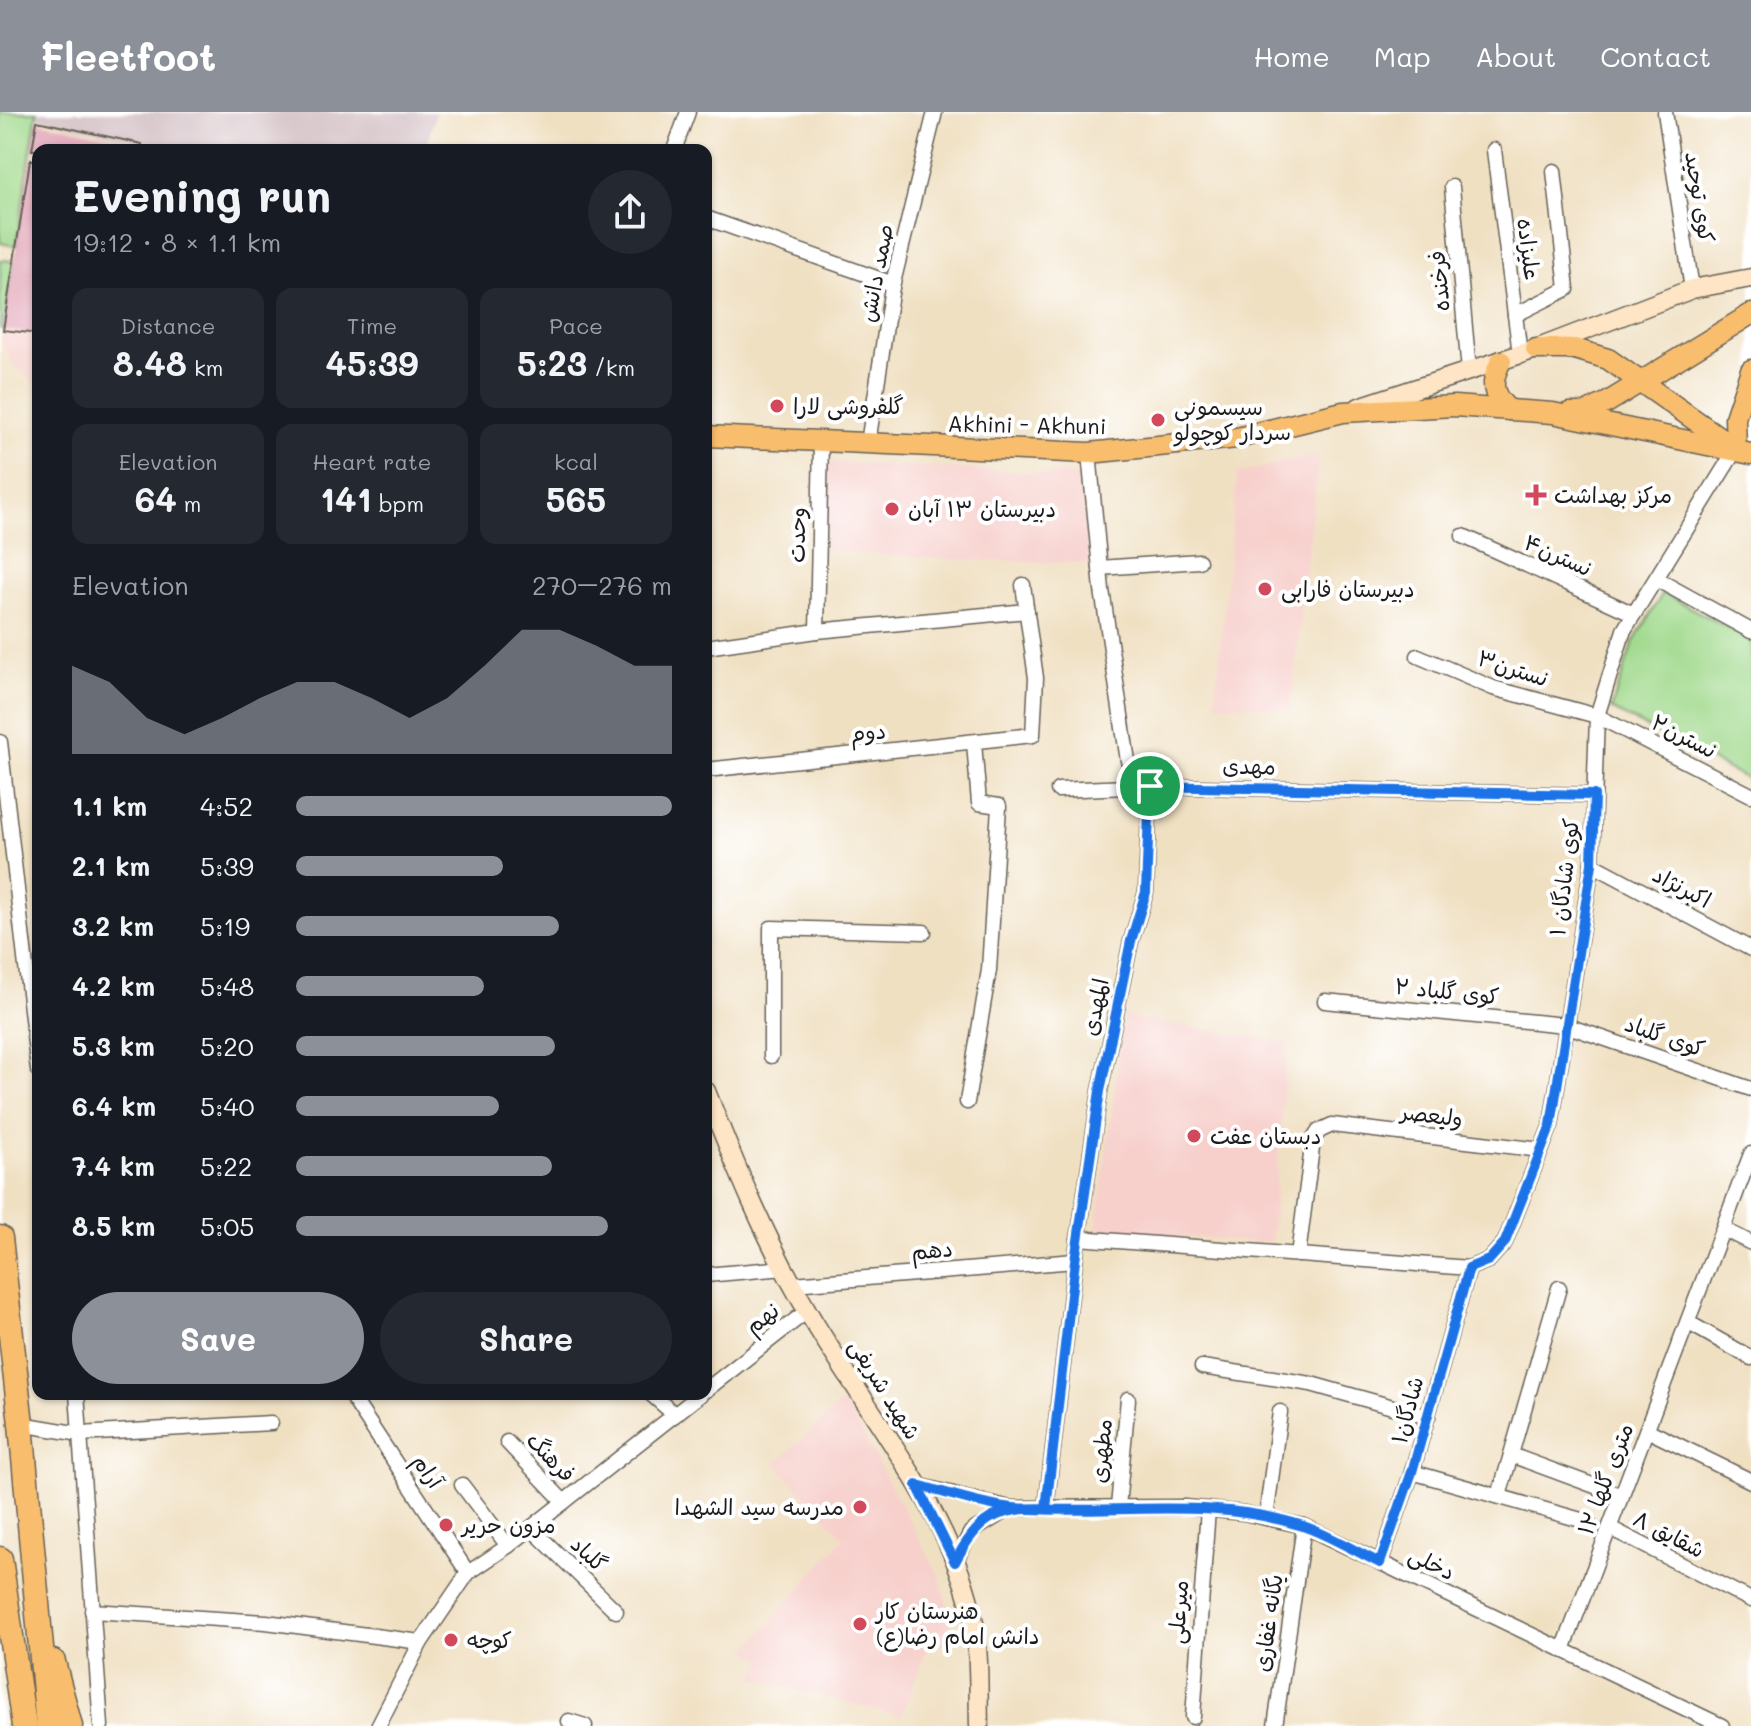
<!DOCTYPE html>
<html lang="en">
<head>
<meta charset="utf-8">
<style>
	:root { --surface:#171b24; --page:#242831; --text:#f1f3f6; --muted:#9ea1a6; --accent:#8c9099 }
	body { margin:0; font-family:Mali,"Playpen Sans Arabic",sans-serif; background:var(--page); color:var(--text); height:100vh; display:flex; flex-direction:column; font-size:30px; white-space:nowrap }
	* { box-sizing:border-box; margin:0 }
	p { font-size:26px; color:var(--muted) }
	.icon { flex:none; width:44px; height:44px; fill:none; stroke:currentColor; stroke-width:2; stroke-linecap:round; stroke-linejoin:round }
	.map { position:relative; flex:1; overflow:hidden }
	.panel { position:absolute; left:32px; top:32px; width:680px; height:1256px; display:flex; flex-direction:column; background:var(--surface); border-radius:16px; box-shadow:0 2px 6px #0004 }
	.panel>* { flex:none }
	.pin { position:absolute; display:grid; place-items:center; width:68px; height:68px; color:#fff; margin:-34px; border:4px solid #fff; border-radius:50%; box-shadow:0 2px 8px #0007 }
	.round { display:grid; place-items:center; flex:none; width:84px; height:84px; border-radius:42px; background:var(--page) }
	.headline { display:flex; align-items:center; justify-content:space-between; height:136px; padding:0 40px }
	h1 { font-size:44px; font-weight:700; line-height:60px }
	.stats { display:grid; grid-template-columns:repeat(3,1fr); gap:12px; height:136px; padding:8px 40px }
	.stats div { display:grid; align-content:center; border-radius:16px; background:var(--page); text-align:center }
	.stats b { font-size:34px; font-weight:700 }
	.stats small { font-size:22px; font-weight:400 }
	.stats p { font-size:22px }
	.chart { height:224px; padding:16px 40px }
	.chart p { display:flex; justify-content:space-between }
	.chart svg { width:100%; height:144px; margin-top:8px; fill:var(--accent); opacity:.7 }
	.action { display:flex; gap:16px; margin-top:auto; padding:16px 40px }
	.action a { flex:1; height:92px; border-radius:48px; background:var(--accent); color:#fff; font-size:32px; font-weight:700; line-height:92px; text-align:center }
	.action a+a { background:var(--page); color:var(--text) }
	ul { padding:0 40px; list-style:none; font-size:26px }
	li { display:grid; grid-template-columns:128px 96px 1fr; align-items:center; height:60px }
	li i { height:20px; border-radius:10px; background:var(--accent) }
	header { display:flex; align-items:center; gap:48px; box-sizing:border-box; height:112px; padding:0 40px; background:var(--accent); color:#fff }
	header strong { font-size:38px }
	nav { display:flex; gap:44px; margin-inline-start:auto; font-size:28px }
	.map>svg:first-child { display:block }
	.built { fill:#f7d0cc }
	.industrial { fill:#d2bec3 }
	.green { fill:#a0d98c; stroke:#5e7a54; stroke-width:2 }
	.building { fill:#e2a5b8 }
	.lines { fill:none; stroke-linecap:round; stroke-linejoin:round }
	.street-casing { stroke:#666156; stroke-width:17 }
	.secondary-casing { stroke:#666156; stroke-width:21 }
	.primary-casing { stroke:#666156; stroke-width:23 }
	.highway-casing { stroke:#666156; stroke-width:27 }
	.street { stroke:#fff; stroke-width:14 }
	.secondary { stroke:#fde5c5; stroke-width:18 }
	.primary { stroke:#f9be6d; stroke-width:20 }
	.highway { stroke:#f9be6d; stroke-width:24 }
	.route-casing { stroke:#fff; stroke-width:16 }
	.route { stroke:#1a73e8; stroke-width:10 }
	.poi-dot { fill:#d1495b; stroke:#fff; stroke-width:3 }
	.labels { text-anchor:middle; stroke-width:8; stroke-linejoin:round; paint-order:stroke }
	.street-label { font-size:22px; fill:#1c1c1c; stroke:#fff }
	.poi-label { font-size:22px; fill:#1c1c1c; stroke:#fff; text-anchor:start }
</style>
</head>
<body>
<header>
<strong>Fleetfoot</strong>
<nav><a>Home</a><a>Map</a><a>About</a><a>Contact</a></nav>
</header>
<div class="map">
<svg width="1751" height="1614" viewBox="0 0 1751 1614">
	<rect width="100%" height="100%" fill="#fff"/>
	<filter id="ink" filterUnits="userSpaceOnUse"><feTurbulence type="fractalNoise" baseFrequency=".0125" numOctaves="2"/><feDisplacementMap in="SourceGraphic" scale="16" xChannelSelector="R" yChannelSelector="G"/><feConvolveMatrix kernelMatrix="1 2 1 2 8 2 1 2 1" color-interpolation-filters="sRGB"/></filter>
	<filter id="wash" filterUnits="userSpaceOnUse"><feTurbulence type="fractalNoise" baseFrequency=".006" numOctaves="4" result="noise"/><feDisplacementMap in="SourceGraphic" scale="32" xChannelSelector="R" yChannelSelector="G"/><feGaussianBlur stdDeviation="1.8" result="paint"/><feColorMatrix in="noise" values="0 0 0 0 0 0 0 0 0 0 0 0 0 0 0 0 0 1.4 0 .05"/><feComposite in="paint" operator="in"/></filter>
	<g filter="url(#wash)">
		<rect width="100%" height="100%" fill="#f0e0c2"/>
		<!-- built -->
		<g class="built">
			<path d="M3,218L38,222V273L13,252L2,229Z"/>
			<path d="M1319,341L1290,597L1215,591L1237,362Z"/>
			<path d="M827,350L1081,363L1090,451L956,448L825,438Z"/>
			<path d="M1124,904L1288,931L1271,1131L1096,1118Z"/>
			<path d="M844,1288L939,1463L948,1495L954,1530L927,1536L901,1604L753,1566L763,1547L747,1538L844,1425L775,1352Z"/>
		</g>
		<!-- industrial -->
		<path class="industrial" d="M37,0H436L425,38H178L36,6Z"/>
		<!-- green -->
		<g class="green">
			<path d="M0,0H37L16,134L0,131Z"/>
			<path d="M0,148L14,149L3,218L0,216Z"/>
			<path d="M1663,481L1751,528V669L1611,597L1633,531Z"/>
		</g>
		<g id="blocks">
			<!-- building -->
			<g class="building">
				<path d="M37,9L142,32V38H32Z"/>
				<path d="M30,48H38V222L3,218Z"/>
			</g>
		</g>
	</g>
	<g filter="url(#ink)">
		<use href="#blocks" fill-opacity="0" stroke="#666156" stroke-width="2"/>
		<g class="lines">
			<!-- street casing -->
			<g class="street-casing">
				<g id="street">
					<path d="M1665,0L1692,177"/>
					<path d="M674,38L688,0"/>
					<path d="M1494,38L1520,242"/>
					<path d="M1452,75L1469,259"/>
					<path d="M706,106L885,169L892,175"/>
					<path d="M1515,203L1567,177L1554,59"/>
					<path d="M868,331L892,175L935,0"/>
					<path d="M1089,341L1102,478L1128,649L1150,674"/>
					<path d="M1463,424L1634,502"/>
					<path d="M1100,456L1199,449"/>
					<path d="M1656,467L1751,519"/>
					<path d="M817,519L821,329"/>
					<path d="M706,535L817,519L1027,499"/>
					<path d="M1418,544L1493,576L1597,604L1751,683"/>
					<path d="M0,630L38,958"/>
					<path d="M706,658L1033,623L1036,566L1023,473"/>
					<path d="M1058,678L1150,674L1594,683"/>
					<path d="M1592,752L1751,837"/>
					<path d="M1325,889L1565,913L1751,977"/>
					<path d="M771,944V816L924,820"/>
					<path d="M967,990L989,858L999,694L979,691L974,631"/>
					<path d="M1723,1117L1751,1131"/>
					<path d="M1078,1126L1469,1156L1489,1148L1505,1130L1551,1013L1592,752L1597,604L1624,518L1736,337"/>
					<path d="M1298,1143L1313,1028L1319,1019L1332,1013L1541,1038"/>
					<path d="M706,1163L785,1156"/>
					<path d="M793,1172L1075,1149"/>
					<path d="M1689,1211L1751,1246"/>
					<path d="M1202,1255L1311,1272L1428,1305"/>
					<path d="M706,1278L807,1199"/>
					<path d="M77,1282L80,1322L271,1311"/>
					<path d="M350,1282L468,1461"/>
					<path d="M651,1282L675,1303"/>
					<path d="M21,1312L80,1322L101,1614"/>
					<path d="M1647,1318L1751,1369"/>
					<path d="M507,1330L564,1390"/>
					<path d="M1511,1343L1622,1384"/>
					<path d="M1412,1360L1588,1410"/>
					<path d="M462,1373L508,1434"/>
					<path d="M917,1373L1010,1396L1185,1395L1244,1401L1304,1414L1722,1614"/>
					<path d="M1499,1384L1559,1176"/>
					<path d="M1118,1395L1128,1287"/>
					<path d="M1046,1396L1075,1149L1100,979L1131,829L1146,780L1150,674"/>
					<path d="M1266,1406L1280,1300"/>
					<path d="M531,1416L616,1499"/>
					<path d="M1610,1416L1751,1488"/>
					<path d="M955,1450L971,1420L1010,1396"/>
					<path d="M1380,1451L1412,1360L1469,1156"/>
					<path d="M92,1499L266,1510L421,1530"/>
					<path d="M1563,1538L1751,1042"/>
					<path d="M1193,1605L1208,1397"/>
					<path d="M569,1609L585,1614"/>
					<path d="M378,1614L421,1530L468,1461L508,1434L701,1282"/>
					<path d="M1275,1614L1304,1414"/>
				</g>
			</g>
			<!-- secondary casing -->
			<g class="secondary-casing">
				<g id="secondary">
					<path d="M1359,295L1536,237L1692,177L1751,166"/>
					<path d="M706,979C735,1053 767,1131 808,1200C864,1297 952,1398 974,1511C980,1544 978,1580 979,1614"/>
				</g>
			</g>
			<!-- primary casing -->
			<g class="primary-casing">
				<g id="primary">
					<path d="M1536,237H1575L1608,247L1736,337"/>
					<path d="M1501,249C1490,270 1491,283 1509,298"/>
					<path d="M1569,301H1585L1608,290L1751,202"/>
					<path d="M706,324L1089,341L1237,326L1343,300L1454,294L1553,301L1751,342"/>
					<path d="M1736,337L1735,306L1751,258"/>
				</g>
			</g>
			<!-- highway casing -->
			<g class="highway-casing">
				<g id="highway">
					<path d="M0,1126L21,1312L48,1614"/>
					<path d="M0,1447L24,1614"/>
					<path d="M53,1550L70,1614"/>
				</g>
			</g>
			<!-- street -->
			<use href="#street" class="street"/>
			<!-- secondary -->
			<use href="#secondary" class="secondary"/>
			<!-- primary -->
			<use href="#primary" class="primary"/>
			<!-- highway -->
			<use href="#highway" class="highway"/>
		</g>
	</g>
	<g class="lines" filter="url(#ink)">
		<!-- route casing -->
		<g class="route-casing">
			<path id="route" d="M1150,674L1146,780L1131,829L1100,979L1075,1149L1046,1396C997,1396 978,1405 955,1450L917,1373C948,1381 981,1393 1012,1396C1110,1404 1207,1383 1303,1414C1329,1423 1355,1439 1380,1451L1412,1360L1469,1156L1489,1148L1505,1130L1551,1013L1592,752L1594,683L1150,674"/>
		</g>
		<!-- route -->
		<use href="#route" class="route"/>
	</g>
	<!-- markers -->
	<g class="poi-dot">
		<circle cx="777" cy="294" r="8"/>
		<circle cx="1158" cy="308" r="8"/>
		<path d="M1532 371h8v8h8v8h-8v8h-8v-8h-8v-8h8z"/>
		<circle cx="892" cy="397" r="8"/>
		<circle cx="1265" cy="477" r="8"/>
		<circle cx="1194" cy="1024" r="8"/>
		<circle cx="860" cy="1395" r="8"/>
		<circle cx="446" cy="1413" r="8"/>
		<circle cx="860" cy="1512" r="8"/>
		<circle cx="451" cy="1528" r="8"/>
	</g>
	<g class="labels">
		<!-- street labels -->
		<g class="street-label">
			<text transform="translate(1700 85) rotate(81)" y="8">کوی توحید</text>
			<text transform="translate(1529 137) rotate(83)" y="8">علیزاده</text>
			<text transform="translate(876 161) rotate(-79)" y="8">صمد دانش</text>
			<text transform="translate(1439 169) rotate(-95)" y="8">فرخنده</text>
			<text transform="translate(1027 313) rotate(1)" y="8">Akhini - Akhuni</text>
			<text transform="translate(797 423) rotate(-89)" y="8">وحدت</text>
			<text transform="translate(1558 443) rotate(24)" y="8">نسترن۴</text>
			<text transform="translate(1513 556) rotate(18)" y="8">نسترن۳</text>
			<text transform="translate(868 620) rotate(-6)" y="8">دوم</text>
			<text transform="translate(1684 624) rotate(27)" y="8">نسترن۲</text>
			<text transform="translate(1249 654) rotate(1)" y="8">مهدی</text>
			<text transform="translate(1564 765) rotate(-83)" y="8">کوی شادگان ۱</text>
			<text transform="translate(1682 775) rotate(28)" y="8">اکبرنژاد</text>
			<text transform="translate(1447 879) rotate(6)" y="8">کوی گلباد ۲</text>
			<text transform="translate(1095 895) rotate(-78)" y="8">المهدی</text>
			<text transform="translate(1665 924) rotate(19)" y="8">کوی گلباد</text>
			<text transform="translate(1432 1003) rotate(7)" y="8">ولیعصر</text>
			<text transform="translate(932 1138) rotate(-5)" y="8">دهم</text>
			<text transform="translate(762 1206) rotate(-38)" y="8">نهم</text>
			<text transform="translate(885 1277) rotate(58)" y="8">شهید شریفی</text>
			<text transform="translate(1407 1298) rotate(-75)" y="8">شادگان۱</text>
			<text transform="translate(1101 1339) rotate(-85)" y="8">مطهری</text>
			<text transform="translate(551 1345) rotate(46)" y="8">فرهنگ</text>
			<text transform="translate(428 1359) rotate(56)" y="8">آرام</text>
			<text transform="translate(1605 1367) rotate(-69)" y="8">۱۲ متری گلها</text>
			<text transform="translate(1669 1422) rotate(27)" y="8">شقایق ۸</text>
			<text transform="translate(589 1442) rotate(44)" y="8">گلباد</text>
			<text transform="translate(1432 1451) rotate(26)" y="8">دخلی</text>
			<text transform="translate(1178 1500) rotate(-86)" y="8">میرعلی</text>
			<text transform="translate(1268 1511) rotate(-82)" y="8">یگانه غفاری</text>
		</g>
		<!-- poi labels -->
		<g class="poi-label">
			<text x="793" y="302">گلفروشی لارا</text>
			<text x="1174" y="303">سیسمونی<tspan x="1174" dy="25">سردار کوچولو</tspan></text>
			<text x="1554" y="391">مرکز بهداشت</text>
			<text x="908" y="405">دبیرستان ۱۳ آبان</text>
			<text x="1281" y="485">دبیرستان فارابی</text>
			<text x="1210" y="1032">دبستان عفت</text>
			<text x="844" y="1403" text-anchor="end">مدرسه سید الشهدا</text>
			<text x="462" y="1421">مزون حریر</text>
			<text x="876" y="1507">هنرستان کار<tspan x="876" dy="25">دانش امام رضا(ع)</tspan></text>
			<text x="467" y="1536">کوچه</text>
		</g>
	</g>
</svg>
<div class="pin" style="left:1150px;top:674px;background:#1e9e55"><svg class="icon" aria-label="arrive" viewBox="0 0 24 24"><path d="M6 21V4h12l-3 4 3 4H6"/></svg></div>
<section class="panel">
<div class="headline"><div><h1>Evening run</h1><p>19:12 · 8 × 1.1 km</p></div><a class="round"><svg class="icon" aria-label="share" viewBox="0 0 24 24"><path d="M12 15V3M7 8l5-5 5 5M5 13v7h14v-7"/></svg></a></div>
<div class="stats">
<div><p>Distance</p><b>8.48<small> km</small></b></div>
<div><p>Time</p><b>45:39</b></div>
<div><p>Pace</p><b>5:23<small> /km</small></b></div>
</div>
<div class="stats">
<div><p>Elevation</p><b>64<small> m</small></b></div>
<div><p>Heart rate</p><b>141<small> bpm</small></b></div>
<div><p>kcal</p><b>565</b></div>
</div>
<div class="chart"><p><span>Elevation</span>270–276 m</p>
<svg viewBox="0 0 160 44" preserveAspectRatio="none"><path d="M0 44V17L10 22L20 33L30 38L40 33L50 27L60 22L70 22L80 27L90 33L100 27L110 17L120 6L130 6L140 11L150 17L160 17V44z"/></svg>
</div>
<ul>
<li><b>1.1 km</b>4:52<i style="width:100%"></i></li>
<li><b>2.1 km</b>5:39<i style="width:55%"></i></li>
<li><b>3.2 km</b>5:19<i style="width:70%"></i></li>
<li><b>4.2 km</b>5:48<i style="width:50%"></i></li>
<li><b>5.3 km</b>5:20<i style="width:69%"></i></li>
<li><b>6.4 km</b>5:40<i style="width:54%"></i></li>
<li><b>7.4 km</b>5:22<i style="width:68%"></i></li>
<li><b>8.5 km</b>5:05<i style="width:83%"></i></li>
</ul>
<div class="action"><a>Save</a><a>Share</a></div>
</section>
</div>
</body>
</html>
